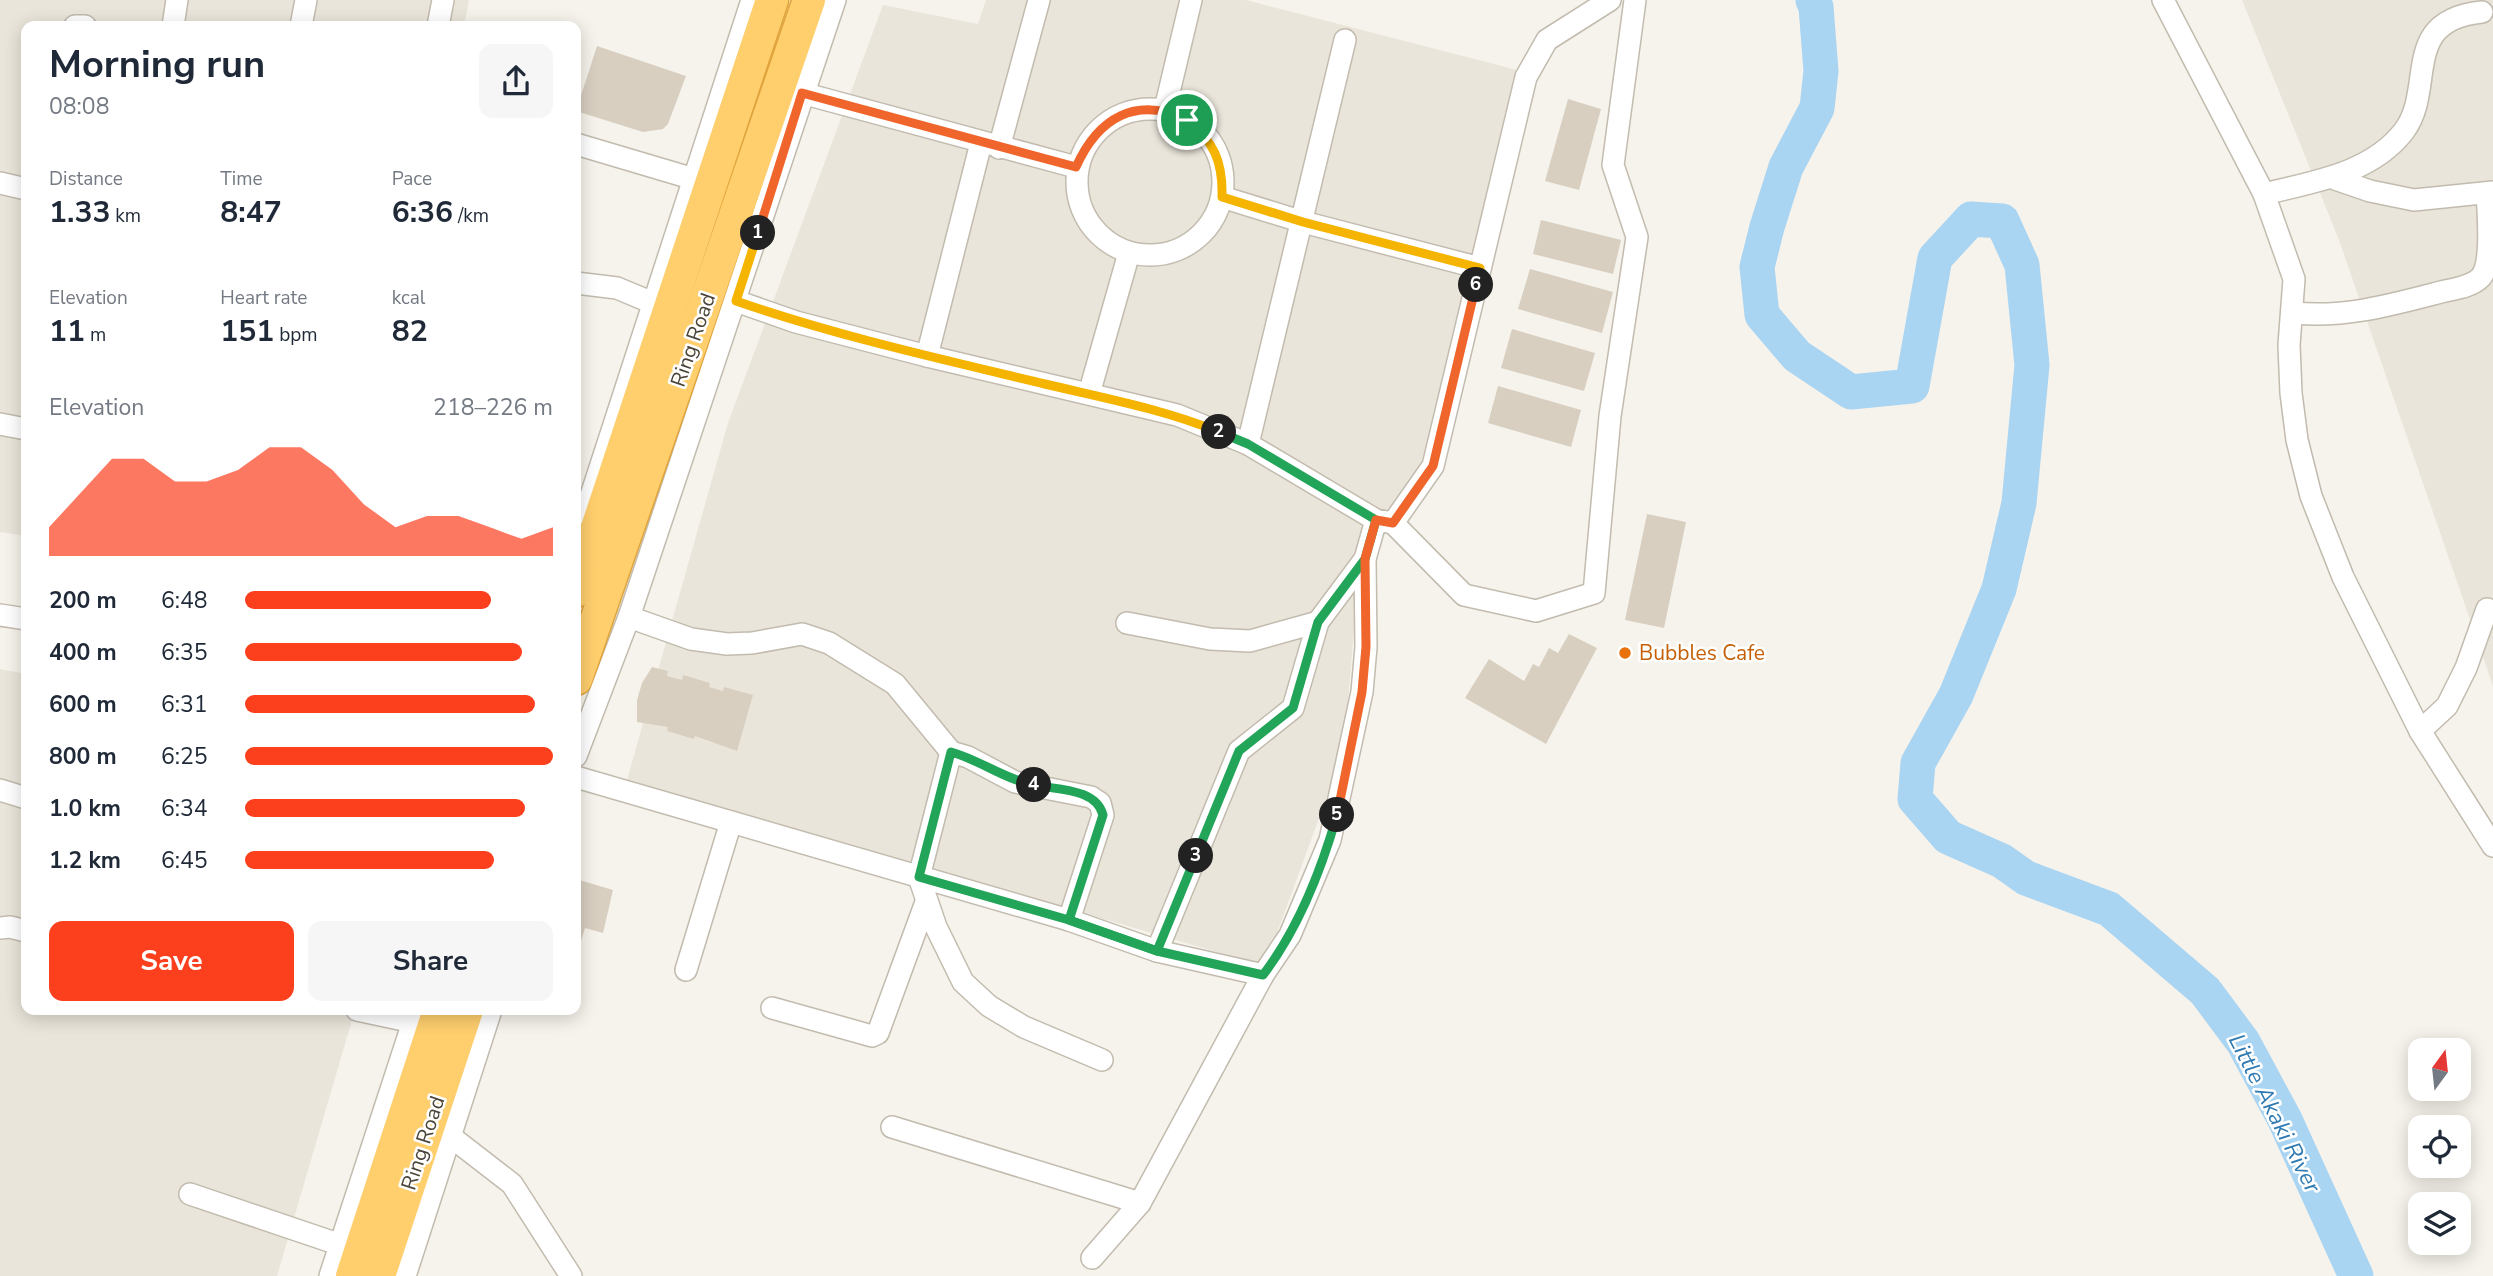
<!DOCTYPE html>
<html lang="en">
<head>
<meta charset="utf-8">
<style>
	:root { --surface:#fff; --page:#f6f6f7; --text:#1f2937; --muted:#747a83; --accent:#fc3f1d }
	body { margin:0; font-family:"Nunito Sans",sans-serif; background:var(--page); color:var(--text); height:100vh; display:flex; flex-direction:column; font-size:26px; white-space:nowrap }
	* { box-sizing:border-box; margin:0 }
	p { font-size:23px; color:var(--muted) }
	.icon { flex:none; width:38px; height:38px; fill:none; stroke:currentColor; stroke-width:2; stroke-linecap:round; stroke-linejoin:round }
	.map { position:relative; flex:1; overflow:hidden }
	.sheet { position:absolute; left:21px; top:21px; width:560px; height:994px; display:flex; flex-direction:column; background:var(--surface); border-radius:14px; box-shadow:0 4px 18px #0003 }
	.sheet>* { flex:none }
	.needle { width:46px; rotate:15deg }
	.tools { position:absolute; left:2408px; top:1038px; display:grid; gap:14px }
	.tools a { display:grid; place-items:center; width:63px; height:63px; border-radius:14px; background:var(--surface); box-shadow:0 4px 18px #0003; font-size:35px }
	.pin { position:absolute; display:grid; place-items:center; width:60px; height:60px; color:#fff; margin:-30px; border:4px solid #fff; border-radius:50%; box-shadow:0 2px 7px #0007 }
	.km { position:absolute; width:35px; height:35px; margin:-18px; border-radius:50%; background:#222; color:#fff; font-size:19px; line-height:35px; text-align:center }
	.round { display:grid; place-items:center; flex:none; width:74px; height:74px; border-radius:14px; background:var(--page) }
	.summary { display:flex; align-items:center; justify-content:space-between; height:119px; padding:0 28px }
	h1 { font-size:38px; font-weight:700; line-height:52px }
	.metrics { display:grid; grid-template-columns:repeat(3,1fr); gap:10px; height:119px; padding:7px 28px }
	.metrics div { display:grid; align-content:center }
	.metrics b { font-size:30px; font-weight:700 }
	.metrics small { font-size:19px; font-weight:400 }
	.metrics p { font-size:19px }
	.chart { height:196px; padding:14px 28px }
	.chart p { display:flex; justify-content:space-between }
	.chart svg { width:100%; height:126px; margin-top:7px; fill:var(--accent); opacity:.7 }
	.cta { display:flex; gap:14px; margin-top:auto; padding:14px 28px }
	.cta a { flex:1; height:80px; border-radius:14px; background:var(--accent); color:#fff; font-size:28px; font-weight:700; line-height:80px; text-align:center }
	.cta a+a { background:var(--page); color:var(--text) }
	ul { padding:0 28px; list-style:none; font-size:23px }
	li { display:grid; grid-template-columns:112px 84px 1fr; align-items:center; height:52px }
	li i { height:18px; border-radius:9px; background:var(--accent) }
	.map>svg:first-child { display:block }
	.residential { fill:#eae5da }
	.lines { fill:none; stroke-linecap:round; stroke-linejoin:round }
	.river { stroke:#a9d4f2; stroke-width:35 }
	.building { fill:#d8cfc1 }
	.minor-casing { stroke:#c2bbae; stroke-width:24 }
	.highway-casing { stroke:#e0a43c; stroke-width:35 }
	.minor { stroke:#fff; stroke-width:21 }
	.highway { stroke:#ffcf6e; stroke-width:32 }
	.split-1-casing { stroke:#fff; stroke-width:14 }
	.split-2-casing { stroke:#fff; stroke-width:14 }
	.split-3-casing { stroke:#fff; stroke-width:14 }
	.split-4-casing { stroke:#fff; stroke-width:14 }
	.split-5-casing { stroke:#fff; stroke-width:14 }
	.split-6-casing { stroke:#fff; stroke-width:14 }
	.split-7-casing { stroke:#fff; stroke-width:14 }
	.split-1 { stroke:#f0652b; stroke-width:9 }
	.split-2 { stroke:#f5b400; stroke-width:9 }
	.split-3 { stroke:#22a559; stroke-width:9 }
	.split-4 { stroke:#22a559; stroke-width:9 }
	.split-5 { stroke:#22a559; stroke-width:9 }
	.split-6 { stroke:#f0652b; stroke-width:9 }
	.split-7 { stroke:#f5b400; stroke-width:9 }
	.food-dot { fill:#e8710a; stroke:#fff; stroke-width:2.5 }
	.labels { text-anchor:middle; stroke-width:5; stroke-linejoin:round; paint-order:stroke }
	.street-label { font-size:21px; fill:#4b4439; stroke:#fff }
	.food-label { font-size:21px; fill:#c56008; stroke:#fff; text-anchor:start }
	.water-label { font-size:23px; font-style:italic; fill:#2e7ab2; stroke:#fff }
</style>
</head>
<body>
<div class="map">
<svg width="2493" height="1276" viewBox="0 0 2493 1276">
	<rect width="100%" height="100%" fill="#f6f3ec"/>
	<!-- residential -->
	<g class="residential">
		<path d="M0,0H469L464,26H26V536L0,532Z"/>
		<path d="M986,0H1246L1517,70L1423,458L1358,581L1344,750L1265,966L627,780L728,423L883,5L978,24Z"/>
		<path d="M2242,0H2493V686L2339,240Z"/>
		<path d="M0,669L26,674V1010H355L277,1276H0Z"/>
	</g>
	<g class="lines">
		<!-- river -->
		<path class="river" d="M1813,0L1816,7L1821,71L1817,108L1786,167L1767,227L1757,267L1762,315L1797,356L1851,392L1912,386L1935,258L1971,219L2002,221L2022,265L2032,365L2019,503L1999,589L1956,695L1918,763L1915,799L1948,837L2002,861L2026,878L2109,909L2205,991L2243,1042L2285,1120L2356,1276"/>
	</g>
	<!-- building -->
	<g class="building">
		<path d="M597,46L686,76L668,124L663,129L643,132L576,111Z"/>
		<path d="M1568,99L1601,109L1579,190L1545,181Z"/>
		<path d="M1541,220L1621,240L1613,274L1533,254Z"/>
		<path d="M1530,269L1613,292L1602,333L1518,309Z"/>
		<path d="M1512,329L1595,353L1584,391L1501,368Z"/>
		<path d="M1498,386L1581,410L1571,447L1488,423Z"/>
		<path d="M1647,514L1686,522L1664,628L1625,620Z"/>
		<path d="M1569,634L1597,648L1546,744L1465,698L1489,659L1524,681L1533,664L1539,667L1549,648L1558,653Z"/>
		<path d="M652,667L668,671L667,676L682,680L683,675L710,683L709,687L723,691L724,687L753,695L737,751L695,736L694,739L667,731L668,727L637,722V700L642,683Z"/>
		<path d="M576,879L613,890L603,933L585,928L576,957Z"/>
	</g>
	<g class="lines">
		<!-- minor casing -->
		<g class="minor-casing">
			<g id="minor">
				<path d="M2163,0L2264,194L2294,279L2289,345L2291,393L2297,440L2311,496L2343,577L2420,731L2493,846"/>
				<path d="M75,26H85"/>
				<path d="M173,26L177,0"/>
				<path d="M301,26L306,0"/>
				<path d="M438,26L443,0"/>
				<path d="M802,93L1076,167"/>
				<circle cx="1150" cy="182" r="73"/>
				<path d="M1165,109L1191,0"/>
				<path d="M576,144L694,179"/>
				<path d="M999,148L1039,0"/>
				<path d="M2335,179L2370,191L2414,200L2493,192"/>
				<path d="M0,183L26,189"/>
				<path d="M2264,194C2312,182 2371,174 2404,131C2436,89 2399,20 2482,12"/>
				<path d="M1222,197L1303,222L1480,268"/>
				<path d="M576,283L617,288L653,303"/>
				<path d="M736,301L796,322L927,356L1177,415L1248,444L1376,520L1393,523L1433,466L1526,77L1547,40L1610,0"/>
				<path d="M2294,313C2346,318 2391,305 2441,292C2453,289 2472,287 2481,277C2493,262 2488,213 2487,193"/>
				<path d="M927,356L981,143"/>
				<path d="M1089,394L1129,253"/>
				<path d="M0,424L26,429"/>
				<path d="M1248,444L1345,40"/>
				<path d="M585,514L752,0"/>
				<path d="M1393,523L1464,595L1536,611L1594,593L1610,416L1637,237L1613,165L1635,0"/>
				<path d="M0,615L26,619"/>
				<path d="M629,617L691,639L727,644L752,643L802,634L829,643L895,684L951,752L968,757L1015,782L1091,797L1100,803L1103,815L1069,920"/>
				<path d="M1127,623L1210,639L1250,641L1318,622"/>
				<path d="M2420,731L2447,706L2466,668L2487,609"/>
				<path d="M951,752L919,877L936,927L963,982L989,1006L1024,1027L1102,1060"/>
				<path d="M576,756L629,617L835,0"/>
				<path d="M576,777L1069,920L1157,951L1263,975"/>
				<path d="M0,790L26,798"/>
				<path d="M0,928L10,927L26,931"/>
				<path d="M1157,951L1239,751L1293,708L1318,622L1365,559"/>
				<path d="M686,970L731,822"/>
				<path d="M772,1008L872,1036L878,1033L926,902"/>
				<path d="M357,1010L413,1022"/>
				<path d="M892,1127L1140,1203"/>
				<path d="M450,1136L512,1184L571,1276"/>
				<path d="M190,1194L341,1245"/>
				<path d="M1092,1258L1140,1203L1263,975L1290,935L1330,840L1362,692L1366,647L1365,559L1376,520"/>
				<path d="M330,1276L417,1010"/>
				<path d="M405,1276L491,1010"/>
			</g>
		</g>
		<!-- highway casing -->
		<g class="highway-casing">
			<g id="highway">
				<path d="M576,591L772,0"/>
				<path d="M576,679L809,0"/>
				<path d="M352,1276L439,1010"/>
				<path d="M379,1276L467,1010"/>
			</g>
		</g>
		<!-- minor -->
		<use href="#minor" class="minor"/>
		<!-- highway -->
		<use href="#highway" class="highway"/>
	</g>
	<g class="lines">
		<!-- split-1 casing -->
		<g class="split-1-casing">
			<path id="split-1" d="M758,233L802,93L1076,167C1098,118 1136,95 1187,120"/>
		</g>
		<!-- split-2 casing -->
		<g class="split-2-casing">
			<path id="split-2" d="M758,233L736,301C837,336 941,359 1045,384C1104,398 1163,409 1219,432"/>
		</g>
		<!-- split-3 casing -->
		<g class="split-3-casing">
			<path id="split-3" d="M1196,856L1239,751L1293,708L1318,622L1365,559L1376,520L1248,444L1219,432"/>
		</g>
		<!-- split-4 casing -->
		<g class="split-4-casing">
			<path id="split-4" d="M1034,785C1004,779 980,760 951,752L919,877L1069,920L1157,951L1196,856"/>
		</g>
		<!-- split-5 casing -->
		<g class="split-5-casing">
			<path id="split-5" d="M1034,785C1057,790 1096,788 1103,815L1069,920L1157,951L1263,975C1299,928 1321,871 1337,815"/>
		</g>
		<!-- split-6 casing -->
		<g class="split-6-casing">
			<path id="split-6" d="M1337,815L1362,692L1366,647L1365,559L1376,520L1393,523L1433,466L1476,285"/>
		</g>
		<!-- split-7 casing -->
		<g class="split-7-casing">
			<path id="split-7" d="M1187,120C1214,141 1223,162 1222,197L1303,222L1480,268L1476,285"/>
		</g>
		<!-- split-1 -->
		<use href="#split-1" class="split-1"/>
		<!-- split-2 -->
		<use href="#split-2" class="split-2"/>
		<!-- split-3 -->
		<use href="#split-3" class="split-3"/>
		<!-- split-4 -->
		<use href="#split-4" class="split-4"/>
		<!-- split-5 -->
		<use href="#split-5" class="split-5"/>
		<!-- split-6 -->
		<use href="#split-6" class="split-6"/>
		<!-- split-7 -->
		<use href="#split-7" class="split-7"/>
	</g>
	<!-- markers -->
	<circle class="food-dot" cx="1625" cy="653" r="7"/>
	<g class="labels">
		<!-- street labels -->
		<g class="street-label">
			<text transform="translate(693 340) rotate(-71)" y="7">Ring Road</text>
			<text transform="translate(423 1143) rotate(-72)" y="7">Ring Road</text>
		</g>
		<!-- food labels -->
		<g class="food-label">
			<text x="1639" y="660">Bubbles Cafe</text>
		</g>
		<!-- water labels -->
		<g class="water-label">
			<text transform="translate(2275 1113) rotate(63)" y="8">Little Akaki River</text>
		</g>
	</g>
</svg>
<div class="tools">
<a><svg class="needle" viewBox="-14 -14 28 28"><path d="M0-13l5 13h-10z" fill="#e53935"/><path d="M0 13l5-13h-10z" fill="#747a83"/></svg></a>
<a><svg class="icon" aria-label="locate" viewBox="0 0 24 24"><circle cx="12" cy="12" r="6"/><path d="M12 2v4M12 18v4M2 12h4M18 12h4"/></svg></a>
<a><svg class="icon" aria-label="layers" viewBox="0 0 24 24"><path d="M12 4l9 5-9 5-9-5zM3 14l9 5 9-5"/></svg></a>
</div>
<div class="pin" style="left:1187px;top:120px;background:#1e9e55"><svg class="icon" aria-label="arrive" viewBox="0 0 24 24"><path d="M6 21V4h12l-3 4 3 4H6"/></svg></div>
<b class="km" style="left:758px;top:233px">1</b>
<b class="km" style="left:1219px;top:432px">2</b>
<b class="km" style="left:1196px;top:856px">3</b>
<b class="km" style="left:1034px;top:785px">4</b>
<b class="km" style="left:1337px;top:815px">5</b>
<b class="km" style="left:1476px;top:285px">6</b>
<section class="sheet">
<div class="summary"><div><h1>Morning run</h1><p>08:08</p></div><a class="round"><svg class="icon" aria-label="share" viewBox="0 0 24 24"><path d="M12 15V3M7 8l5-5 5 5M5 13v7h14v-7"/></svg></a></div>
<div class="metrics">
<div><p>Distance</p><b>1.33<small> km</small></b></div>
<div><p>Time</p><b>8:47</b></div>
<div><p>Pace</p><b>6:36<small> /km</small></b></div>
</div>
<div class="metrics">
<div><p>Elevation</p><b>11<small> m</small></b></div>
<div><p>Heart rate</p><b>151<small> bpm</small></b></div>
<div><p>kcal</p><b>82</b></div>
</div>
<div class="chart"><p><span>Elevation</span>218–226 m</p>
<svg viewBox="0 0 160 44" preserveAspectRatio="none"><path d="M0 44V34L10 22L20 10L30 10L40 18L50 18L60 14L70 6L80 6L90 14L100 26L110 34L120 30L130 30L140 34L150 38L160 34V44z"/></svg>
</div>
<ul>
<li><b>200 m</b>6:48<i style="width:80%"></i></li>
<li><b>400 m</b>6:35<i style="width:90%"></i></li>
<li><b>600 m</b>6:31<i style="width:94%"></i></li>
<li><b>800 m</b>6:25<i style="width:100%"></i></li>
<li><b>1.0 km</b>6:34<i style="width:91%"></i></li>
<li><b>1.2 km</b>6:45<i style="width:81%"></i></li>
</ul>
<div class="cta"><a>Save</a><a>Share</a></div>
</section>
</div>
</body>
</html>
